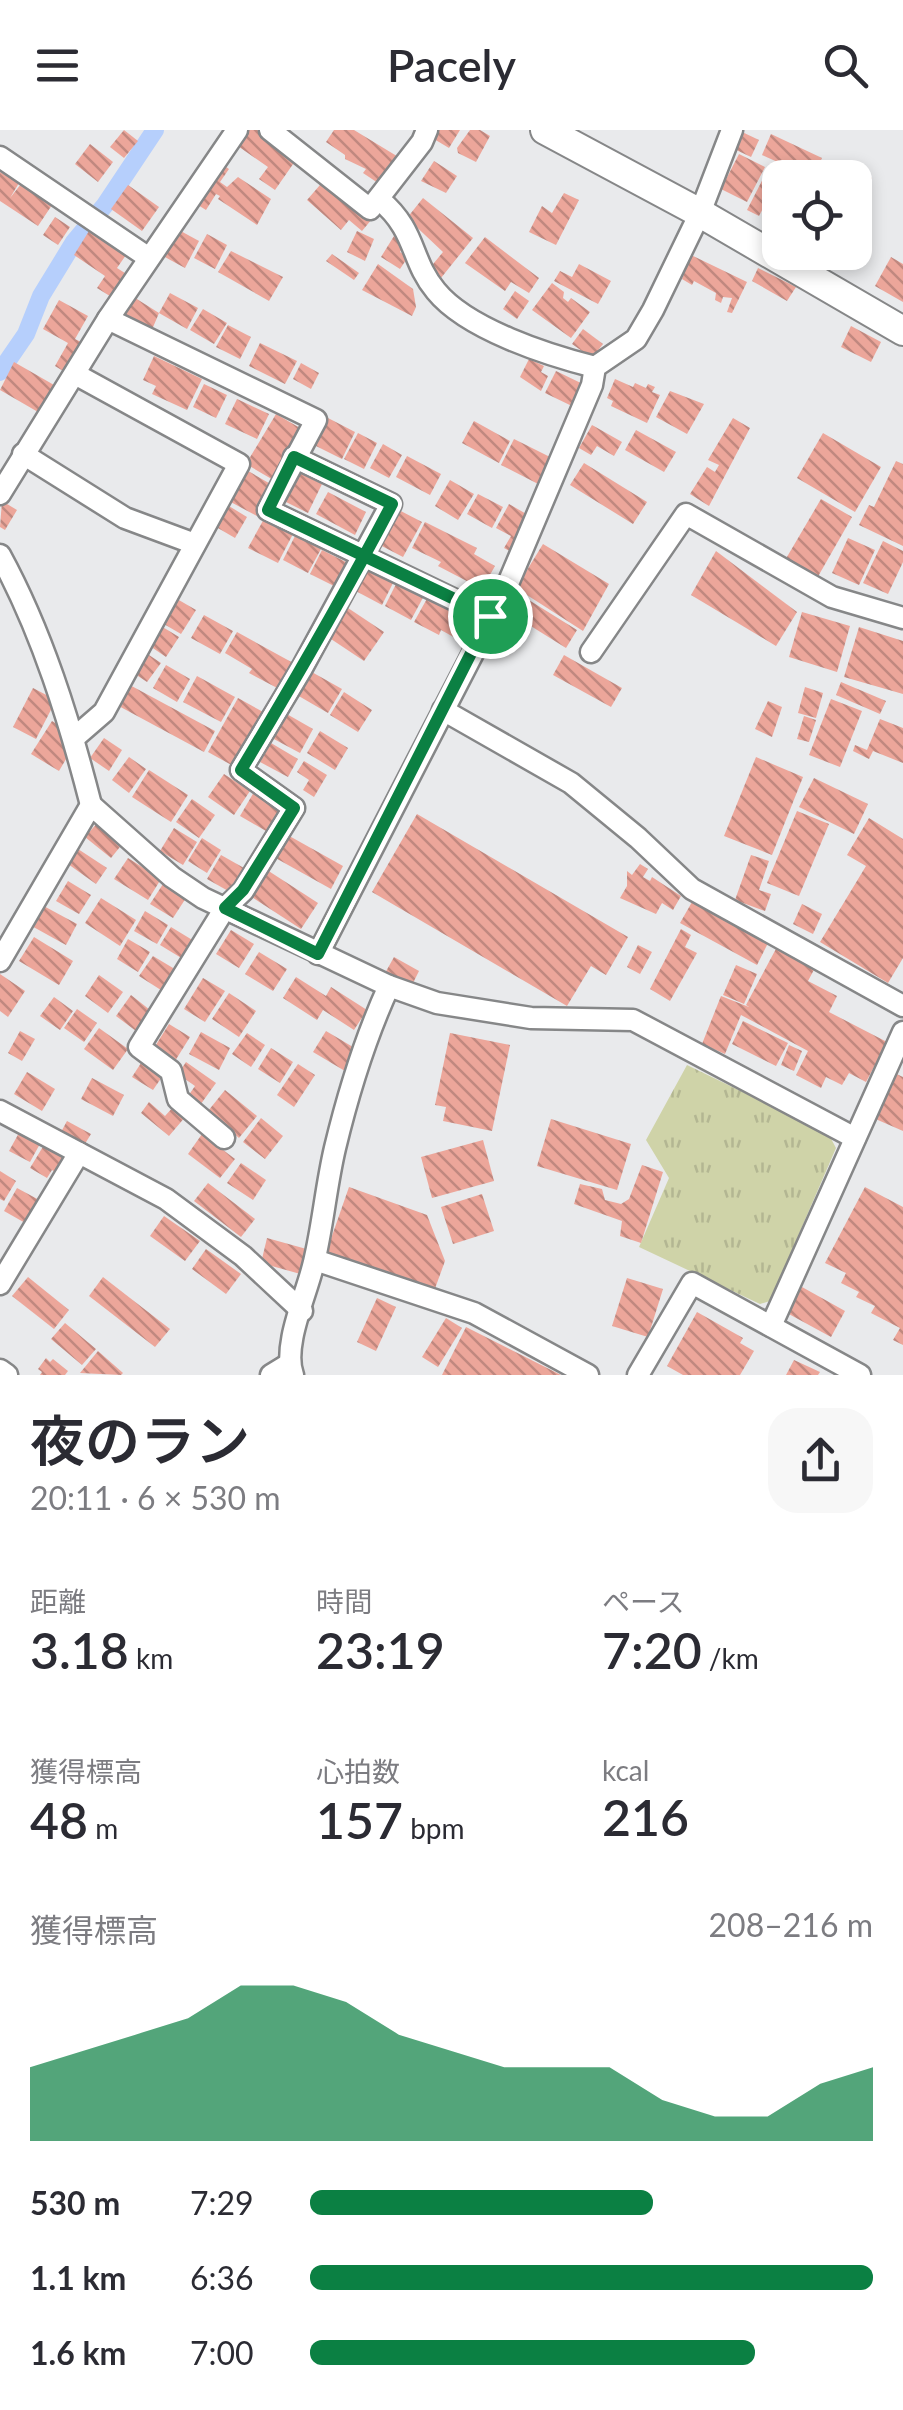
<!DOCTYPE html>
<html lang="ja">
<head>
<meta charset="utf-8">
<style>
	:root { --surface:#fff; --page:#f7f7f7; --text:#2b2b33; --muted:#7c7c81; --accent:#0b8043 }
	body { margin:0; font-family:Lato,"Noto Sans JP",sans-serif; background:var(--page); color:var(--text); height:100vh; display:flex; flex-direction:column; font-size:38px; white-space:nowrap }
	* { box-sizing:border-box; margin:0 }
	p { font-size:32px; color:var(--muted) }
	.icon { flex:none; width:55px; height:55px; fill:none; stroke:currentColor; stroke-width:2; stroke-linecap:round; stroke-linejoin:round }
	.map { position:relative; height:1245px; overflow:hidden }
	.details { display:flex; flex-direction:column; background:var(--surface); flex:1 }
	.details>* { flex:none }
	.buttons { position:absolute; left:762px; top:30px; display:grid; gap:20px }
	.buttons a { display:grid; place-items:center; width:110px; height:110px; border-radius:20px; background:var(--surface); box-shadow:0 5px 15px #0003; font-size:50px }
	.pin { position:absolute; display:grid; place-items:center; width:85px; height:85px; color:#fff; margin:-42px; border:5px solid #fff; border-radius:50%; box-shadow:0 2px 10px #0007 }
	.round { display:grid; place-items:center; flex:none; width:105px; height:105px; border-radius:30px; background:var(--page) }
	.head { display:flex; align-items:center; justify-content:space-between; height:170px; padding:0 30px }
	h1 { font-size:55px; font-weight:600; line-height:75px }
	.figures { display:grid; grid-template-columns:repeat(3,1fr); gap:15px; height:170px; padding:10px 30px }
	.figures div { display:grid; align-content:center }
	.figures b { font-size:50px; font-weight:600 }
	.figures small { font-size:28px; font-weight:400 }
	.figures p { font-size:28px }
	.chart { height:280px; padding:20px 30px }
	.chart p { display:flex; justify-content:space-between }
	.chart svg { width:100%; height:180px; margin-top:10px; fill:var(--accent); opacity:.7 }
	ul { padding:0 30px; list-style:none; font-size:32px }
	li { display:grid; grid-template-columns:160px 120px 1fr; align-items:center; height:75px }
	li i { height:25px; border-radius:12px; background:var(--accent) }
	header { display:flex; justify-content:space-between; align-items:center; height:130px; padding:0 30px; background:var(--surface); font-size:45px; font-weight:600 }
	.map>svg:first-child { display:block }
	.park { fill:url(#park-tufts) }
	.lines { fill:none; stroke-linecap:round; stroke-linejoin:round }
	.canal { stroke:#b6cffc; stroke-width:18 }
	.building { fill:url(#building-back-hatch) }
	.minor-casing { stroke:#868788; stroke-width:25 }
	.tertiary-casing { stroke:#868788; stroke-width:32 }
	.minor { stroke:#fff; stroke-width:20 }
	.tertiary { stroke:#fff; stroke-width:28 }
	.route-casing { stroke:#fff; stroke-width:20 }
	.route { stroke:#0b8043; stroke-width:12 }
</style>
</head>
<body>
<header><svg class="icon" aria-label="menu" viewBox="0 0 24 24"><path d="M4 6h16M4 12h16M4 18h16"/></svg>Pacely<svg class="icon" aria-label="search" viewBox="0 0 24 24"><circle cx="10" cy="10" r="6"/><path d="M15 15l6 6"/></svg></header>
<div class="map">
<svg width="903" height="1245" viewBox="0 0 903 1245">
	<defs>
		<pattern id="park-tufts" width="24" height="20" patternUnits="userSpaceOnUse" patternTransform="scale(2.5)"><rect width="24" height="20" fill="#cfd3a8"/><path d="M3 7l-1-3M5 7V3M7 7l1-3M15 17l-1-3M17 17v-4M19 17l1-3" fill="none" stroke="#b3b692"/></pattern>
		<pattern id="building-back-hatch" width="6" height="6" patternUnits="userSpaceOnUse" patternTransform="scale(2.5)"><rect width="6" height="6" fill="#eca69a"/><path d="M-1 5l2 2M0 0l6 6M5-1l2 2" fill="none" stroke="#c0887f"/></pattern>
	</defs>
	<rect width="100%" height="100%" fill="#e9eaec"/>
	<!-- park -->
	<path class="park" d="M687,935L828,1003L836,1018L770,1171L760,1174L639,1117L669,1048L646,1010Z"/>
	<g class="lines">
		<!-- canal -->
		<path class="canal" d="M0,242L26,204L41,166L74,112L105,75L155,0"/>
	</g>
	<!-- building -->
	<g class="building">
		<path d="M124,0L138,11L124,28L110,17Z"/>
		<path d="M245,0H260L298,27L275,60L259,49L268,37L235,14Z"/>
		<path d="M334,0H354L400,28L381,55L363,43L366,39L345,29V25L326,12Z"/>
		<path d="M432,0H460L449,18L429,6Z"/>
		<path d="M470,0H480L490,6L476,32L458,23L457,18Z"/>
		<path d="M740,1L759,10L751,27L732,18Z"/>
		<path d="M771,4L822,28L813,48L762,25Z"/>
		<path d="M90,14L113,32L98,52L75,34Z"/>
		<path d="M739,24L765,37L747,72L721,59Z"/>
		<path d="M836,30L872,48L862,70L855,66V48H818L824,35L832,38Z"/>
		<path d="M434,31L457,46L446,63L421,51Z"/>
		<path d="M220,33L229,39L220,52L227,57L238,47L271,69L257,95L218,69L220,66L216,64L206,80L193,72Z"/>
		<path d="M769,37L781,44L759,86L747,80Z"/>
		<path d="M0,42L19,53L10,68L21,54L52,75L38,96L0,71Z"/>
		<path d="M326,48L372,89L362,101L349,90L341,100L307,70Z"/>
		<path d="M128,55L159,77L142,101L111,79Z"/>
		<path d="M564,63L579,70L556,115L529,102L542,76L552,83Z"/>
		<path d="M423,68L473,108L441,148L429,139L443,122L407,88Z"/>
		<path d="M55,87L70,97L58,115L43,105Z"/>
		<path d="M177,99L199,111L185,138L163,126Z"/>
		<path d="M89,101L126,125L117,138L128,145L113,168L97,158L105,146L74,125Z"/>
		<path d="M357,101L374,109L365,131L347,122Z"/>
		<path d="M207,104L227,115L215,139L194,128Z"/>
		<path d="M394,106L405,113L400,122L408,127L400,139L381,127Z"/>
		<path d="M485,107L539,148L529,163L511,152L505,161L465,133Z"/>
		<path d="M231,121L283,147L269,171L218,142Z"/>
		<path d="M332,124L359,143L354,150L326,131Z"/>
		<path d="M691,125L747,152L732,183L727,182L732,168L723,167L721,173L715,170L716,163L694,151L692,155L682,149Z"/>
		<path d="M891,127L903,134V172L875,156Z"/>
		<path d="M378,134L413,159L416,177L412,186L362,160Z"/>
		<path d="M579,134L611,151L598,174L554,151L560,141L572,147Z"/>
		<path d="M758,138L796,157L787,171L752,151Z"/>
		<path d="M552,153L564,162L563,168L568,172L571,168L590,182L571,208L532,180Z"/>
		<path d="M515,161L529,171L517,189L503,179Z"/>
		<path d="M170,163L198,178L187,199L159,183L151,202L121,186L132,166L159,183Z"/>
		<path d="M59,170L88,186L75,209L85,214L68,244L55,236L68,213L43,199Z"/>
		<path d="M203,179L227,193L214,214L190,200Z"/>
		<path d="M228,195L251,207L240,229L216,217Z"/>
		<path d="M851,196L881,212L871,232L841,217Z"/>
		<path d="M583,199L603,214L592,228L572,214Z"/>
		<path d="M260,213L297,231L285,254L249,236Z"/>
		<path d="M154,226L202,249L187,280L152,264L156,256L143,250Z"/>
		<path d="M529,229L544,236L541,242L548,246L541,261L520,247Z"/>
		<path d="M14,232L54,255L38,282L0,260Z"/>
		<path d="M301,233L319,243L311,259L293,249Z"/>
		<path d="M556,241L587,256L576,278L545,263Z"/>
		<path d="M615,249L633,257L635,253L646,258L648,254L655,257L652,262L660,265L647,293L611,276L613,271L607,268Z"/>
		<path d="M204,254L227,265L216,288L193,277Z"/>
		<path d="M670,261L704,274L687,304L656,287Z"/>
		<path d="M237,269L269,284L257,309L225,294Z"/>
		<path d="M276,284L300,298L288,318L293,321L275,351L246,334Z"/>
		<path d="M328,288L355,302L342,329L314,315Z"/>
		<path d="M733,288L750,298L709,376L690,364L707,337L715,342L719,335L708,330Z"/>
		<path d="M474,291L510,311L499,333L462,313Z"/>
		<path d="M592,295L622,312L614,326L597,316L591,325L579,318Z"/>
		<path d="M636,300L676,322L664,342L625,320Z"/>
		<path d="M358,303L377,313L364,339L344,329Z"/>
		<path d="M823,303L881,337L855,382L797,348Z"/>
		<path d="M514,309L558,331L544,357L501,335Z"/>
		<path d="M383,314L402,325L389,348L370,338Z"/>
		<path d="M407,326L441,344L430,365L396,347Z"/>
		<path d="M896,331L903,334V416L859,395L869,375L874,377Z"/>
		<path d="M584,333L647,372L633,394L570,355Z"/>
		<path d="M243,338L274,356L257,386L225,369Z"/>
		<path d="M294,340L322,354L308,383L280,369Z"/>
		<path d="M450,350L474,364L458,390L435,376Z"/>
		<path d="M328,362L366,382L355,405L316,384Z"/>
		<path d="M478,364L503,377L492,398L467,384Z"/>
		<path d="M821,369L852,387L816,450L784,432Z"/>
		<path d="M2,371L17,380L5,400L0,397Z"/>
		<path d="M224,373L247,387L235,408L211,394Z"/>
		<path d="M509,374L535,389L515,424L504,418L511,406L496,398Z"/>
		<path d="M395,378L422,392L403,427L376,413Z"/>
		<path d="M265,387L294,402L278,433L248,418Z"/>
		<path d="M425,392L477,418L474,424L495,436L482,459L438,436L441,432L412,418Z"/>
		<path d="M295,406L321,419L308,443L283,430Z"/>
		<path d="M848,408L875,420L859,455L832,443Z"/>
		<path d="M883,411L903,421V432L888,464L863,453Z"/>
		<path d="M543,414L609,454L583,501L516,458Z"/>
		<path d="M322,420L348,433L336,457L310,444Z"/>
		<path d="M716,421L797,482L776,516L691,465Z"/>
		<path d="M365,436L394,451L382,475L352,459Z"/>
		<path d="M399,448L426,462L411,490L385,476Z"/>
		<path d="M516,462L577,500L566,518L505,480Z"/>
		<path d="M429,465L480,487L466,514L441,500L439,505L414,492Z"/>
		<path d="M172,466L196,480L181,504L157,490Z"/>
		<path d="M348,478L384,502L364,531L328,507Z"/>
		<path d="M802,482L850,496L837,542L789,527Z"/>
		<path d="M204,485L233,501L220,524L191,508Z"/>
		<path d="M156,493L179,507L166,527L144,512Z"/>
		<path d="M859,497L903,511V564L844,547Z"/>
		<path d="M237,502L295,534L281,560L249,543L252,539L225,523Z"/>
		<path d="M143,521L161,533L147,552L129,540Z"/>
		<path d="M564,525L622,558L611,577L553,545Z"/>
		<path d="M166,535L190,549L177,572L153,558Z"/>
		<path d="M310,541L342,559L328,583L297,565Z"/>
		<path d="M197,546L235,567L221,592L183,572Z"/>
		<path d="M841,552L886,571L880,584L836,565Z"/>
		<path d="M126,553L215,601L204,622L115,574Z"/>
		<path d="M805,557L823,563L816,588L798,583Z"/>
		<path d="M33,558L56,570L36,609L13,597Z"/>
		<path d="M344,562L372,580L358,602L330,585Z"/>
		<path d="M238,568L265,583L235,637L208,622Z"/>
		<path d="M831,569L862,581L840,637L809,625Z"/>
		<path d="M768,571L782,577L772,607L755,599Z"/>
		<path d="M285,583L313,599L300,623L272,608Z"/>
		<path d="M804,586L816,590L809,612L797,609Z"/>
		<path d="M880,589L903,598V633L873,621L869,629L853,621L855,615L867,620Z"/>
		<path d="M52,591L60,596L69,624L59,641L31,624Z"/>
		<path d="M320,601L348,618L335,640L307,623Z"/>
		<path d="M104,608L122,620L109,641L90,628Z"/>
		<path d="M271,613L298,629L288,647L260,632Z"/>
		<path d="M129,627L146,639L129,663L112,650Z"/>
		<path d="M756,627L803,647L772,725L724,706Z"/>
		<path d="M304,631L327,645L314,667L303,660L309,650L297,642Z"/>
		<path d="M149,640L188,665L171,692L132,667Z"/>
		<path d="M224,644L250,661L234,685L208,667Z"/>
		<path d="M814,648L868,674L854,704L799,677Z"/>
		<path d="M254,662L280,678L266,701L240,686Z"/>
		<path d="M192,669L215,685L199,708L176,692Z"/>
		<path d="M797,681L829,694L799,766L767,753Z"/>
		<path d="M417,684L628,807L606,845L591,836L567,876L372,762Z"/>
		<path d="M869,688L903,709V828L888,853L820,812L866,736L847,725Z"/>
		<path d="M99,691L124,712L111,728L85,707Z"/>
		<path d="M174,698L197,712L183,735L160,721Z"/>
		<path d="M284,703L343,736L331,759L272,726Z"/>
		<path d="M202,708L221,720L207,743L188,731Z"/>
		<path d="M78,719L107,738L96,754L68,734Z"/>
		<path d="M221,725L244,738L230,762L207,749Z"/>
		<path d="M751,725L769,731L759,760L771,764L765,781L735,770Z"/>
		<path d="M128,728L161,749L148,770L114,749Z"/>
		<path d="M640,734L648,739L643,747L650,751L652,747L681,766L673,780L662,773L656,784L620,768L627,756V741L632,745Z"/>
		<path d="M264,738L318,773L301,799L247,764Z"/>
		<path d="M68,751L91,765L79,784L56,771Z"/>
		<path d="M163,754L186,768L173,788L150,774Z"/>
		<path d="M101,768L136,790L120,816L85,793Z"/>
		<path d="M692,772L729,793L732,787L741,792L739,797L770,809L757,835L680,793Z"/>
		<path d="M40,774L77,794L66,815L28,794Z"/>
		<path d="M802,774L822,784L813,804L793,794Z"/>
		<path d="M145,781L168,795L157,814L134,801Z"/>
		<path d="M171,797L194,811L183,829L160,815Z"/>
		<path d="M681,799L691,805L685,817L697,823L670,871L650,859Z"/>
		<path d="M231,800L254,814L239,838L216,824Z"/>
		<path d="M34,807L73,831L59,855L19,831Z"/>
		<path d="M128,809L150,822L138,842L117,829Z"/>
		<path d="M638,815L652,822L640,844L627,837Z"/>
		<path d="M778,815L816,836L808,851L837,866L829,882L887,912L866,952L849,943L842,955L826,947L821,958L796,945L808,921L741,885L725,924L702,914L721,866L749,877L746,875Z"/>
		<path d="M259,822L287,839L273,861L245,844Z"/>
		<path d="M153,826L178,841L164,862L139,846Z"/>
		<path d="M394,827L419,841L410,859L384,845Z"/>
		<path d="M736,835L757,844L744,874L723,865Z"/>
		<path d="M0,844L25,861L8,887L0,881Z"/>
		<path d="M99,845L123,862L108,883L85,866Z"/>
		<path d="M296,847L326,866L331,857L367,880L354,900L323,880L317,890L283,868Z"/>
		<path d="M203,848L225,861L205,892L184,879Z"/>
		<path d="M229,863L256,881L239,907L212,889Z"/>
		<path d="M131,865L150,880L136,901L116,886Z"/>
		<path d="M54,867L73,881L60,900L40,886Z"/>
		<path d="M77,879L97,893L84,912L64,898Z"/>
		<path d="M743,891L788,913L776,936L732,914Z"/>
		<path d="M169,894L190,907L175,931L154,918Z"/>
		<path d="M99,898L128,919L113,940L84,919Z"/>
		<path d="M20,901L35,909L22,931L8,923Z"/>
		<path d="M326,901L358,920L345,941L313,922Z"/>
		<path d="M201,902L230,918L219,940L189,924Z"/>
		<path d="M247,903L265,915L251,937L232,924Z"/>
		<path d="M450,903L510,915L492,1001L443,991L446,977L435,975Z"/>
		<path d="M789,915L802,921L794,941L781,935Z"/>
		<path d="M271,918L293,932L280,953L258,939Z"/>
		<path d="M143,930L164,944L153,960L132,947Z"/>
		<path d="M186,932L216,953L198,978L186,969L195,956L178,944Z"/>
		<path d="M298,934L315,945L294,977L277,965Z"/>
		<path d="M890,941L903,947V1001L871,987Z"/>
		<path d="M27,942L55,959L42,981L14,964Z"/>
		<path d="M92,948L124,965L113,986L81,969Z"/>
		<path d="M225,960L257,986L239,1008L208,981Z"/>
		<path d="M149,972L165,986L174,976L186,986L169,1006L141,983Z"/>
		<path d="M261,988L283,1006L265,1029L243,1012Z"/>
		<path d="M551,989L631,1014L617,1060L537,1036Z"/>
		<path d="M67,991L91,1004L83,1017L60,1004Z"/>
		<path d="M20,1001L41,1012L30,1032L9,1021Z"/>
		<path d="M202,1004L235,1029L220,1048L188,1024Z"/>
		<path d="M483,1010L494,1051L432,1068L421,1027Z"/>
		<path d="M44,1015L66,1027L57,1043L52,1040L47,1048L30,1038Z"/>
		<path d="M241,1033L266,1050L253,1070L227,1053Z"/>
		<path d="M642,1035L663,1042L641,1113L620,1106L622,1091L574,1074L580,1054L602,1059L605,1070L621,1074L629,1069Z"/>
		<path d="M0,1041L16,1051L4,1071L0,1069Z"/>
		<path d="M208,1053L255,1089L241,1107L194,1071Z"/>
		<path d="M349,1057L427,1085L445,1131L433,1164L325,1126Z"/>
		<path d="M865,1057L903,1077V1215L893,1210L900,1198L871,1183L875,1176L856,1167L859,1162L841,1153L846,1143L825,1133Z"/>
		<path d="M17,1058L41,1071L27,1094L4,1081Z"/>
		<path d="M482,1064L494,1101L453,1114L441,1077Z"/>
		<path d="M164,1086L200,1111L185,1131L150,1106Z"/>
		<path d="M267,1108L310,1120L304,1145L261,1133Z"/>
		<path d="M206,1119L241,1144L226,1164L192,1139Z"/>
		<path d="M28,1147L69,1180L54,1199L12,1166Z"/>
		<path d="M103,1147L170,1199L155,1217L89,1166Z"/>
		<path d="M627,1148L663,1159L648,1207L612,1196Z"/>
		<path d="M802,1157L845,1181L831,1207L787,1183Z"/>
		<path d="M377,1168L396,1177L376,1221L357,1212Z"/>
		<path d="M697,1182L743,1208L740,1213L754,1221L740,1245H683L667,1236Z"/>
		<path d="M446,1188L462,1198L438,1237L422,1227Z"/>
		<path d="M65,1193L96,1219L82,1235L51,1209Z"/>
		<path d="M466,1197L561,1245H442Z"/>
		<path d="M98,1221L123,1243L121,1245L80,1243Z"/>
		<path d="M46,1228L50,1232L53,1229L68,1241L65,1245H40L42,1242L38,1239Z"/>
		<path d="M794,1230L820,1242L818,1245H786Z"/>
	</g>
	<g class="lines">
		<!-- minor casing -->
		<g class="minor-casing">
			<g id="minor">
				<path d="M270,0L370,79L422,12L427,0"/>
				<path d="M0,27L149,128"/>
				<path d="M380,70C417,101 410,130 436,161C467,199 547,225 595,237"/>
				<path d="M108,189L316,290L268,380L490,487"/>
				<path d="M23,324L125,388L195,414"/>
				<path d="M0,364L108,189L237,0"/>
				<path d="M0,425C42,502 69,589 91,675"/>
				<path d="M591,522L686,384L832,467L903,488"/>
				<path d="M443,580L571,653L638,708L692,759L903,876"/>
				<path d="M74,608L104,582L239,334L75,244"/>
				<path d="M318,824L504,463L592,255L595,237L636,209L653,180L700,83L732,0"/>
				<path d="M0,831L91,675L172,747L203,768L389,856L437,873L531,888L633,890L855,1008"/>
				<path d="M0,981L166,1069L243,1126L302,1181"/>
				<path d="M224,1008L178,969L171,941L139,917L225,778L243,761L294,678L241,640L302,538L391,374L294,327"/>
				<path d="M315,1130L474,1183L588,1245"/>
				<path d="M0,1154L79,1023"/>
				<path d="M771,1196L903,902"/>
				<path d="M0,1240L7,1245"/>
				<path d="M271,1245L289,1234"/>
				<path d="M293,1245C282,1215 307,1164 314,1132C323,1095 326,1056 335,1018C348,964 366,906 389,856"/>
				<path d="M638,1245L692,1153L860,1245"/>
			</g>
		</g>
		<!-- tertiary casing -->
		<g class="tertiary-casing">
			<path id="tertiary" d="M545,0L700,83L903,201"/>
		</g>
		<!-- minor -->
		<use href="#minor" class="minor"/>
		<!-- tertiary -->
		<use href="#tertiary" class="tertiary"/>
	</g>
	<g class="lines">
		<!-- route casing -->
		<g class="route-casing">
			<path id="route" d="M490,486L268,380L294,327L392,374C345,464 294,552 241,640L294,678L243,760L225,778L318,824L490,486"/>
		</g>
		<!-- route -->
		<use href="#route" class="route"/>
	</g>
</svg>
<div class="buttons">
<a><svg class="icon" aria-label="locate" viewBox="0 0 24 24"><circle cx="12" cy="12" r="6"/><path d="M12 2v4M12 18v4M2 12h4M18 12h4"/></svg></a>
</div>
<div class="pin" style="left:490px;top:486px;background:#1e9e55"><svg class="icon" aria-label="arrive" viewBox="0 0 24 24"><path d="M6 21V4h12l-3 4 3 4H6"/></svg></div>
</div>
<section class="details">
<div class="head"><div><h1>夜のラン</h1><p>20:11 · 6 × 530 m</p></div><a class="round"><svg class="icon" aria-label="share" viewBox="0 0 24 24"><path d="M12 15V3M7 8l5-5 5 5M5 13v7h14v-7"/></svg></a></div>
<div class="figures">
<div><p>距離</p><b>3.18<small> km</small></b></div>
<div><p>時間</p><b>23:19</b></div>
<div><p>ペース</p><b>7:20<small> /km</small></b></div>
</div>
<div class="figures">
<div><p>獲得標高</p><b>48<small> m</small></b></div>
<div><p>心拍数</p><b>157<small> bpm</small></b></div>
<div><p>kcal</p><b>216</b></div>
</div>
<div class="chart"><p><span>獲得標高</span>208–216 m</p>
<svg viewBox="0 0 160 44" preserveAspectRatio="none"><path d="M0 44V26L10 22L20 18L30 14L40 6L50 6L60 10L70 18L80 22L90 26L100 26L110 26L120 34L130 38L140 38L150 30L160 26V44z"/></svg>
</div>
<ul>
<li><b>530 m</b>7:29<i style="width:61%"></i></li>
<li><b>1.1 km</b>6:36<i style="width:100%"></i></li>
<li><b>1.6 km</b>7:00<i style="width:79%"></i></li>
</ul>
</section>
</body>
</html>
